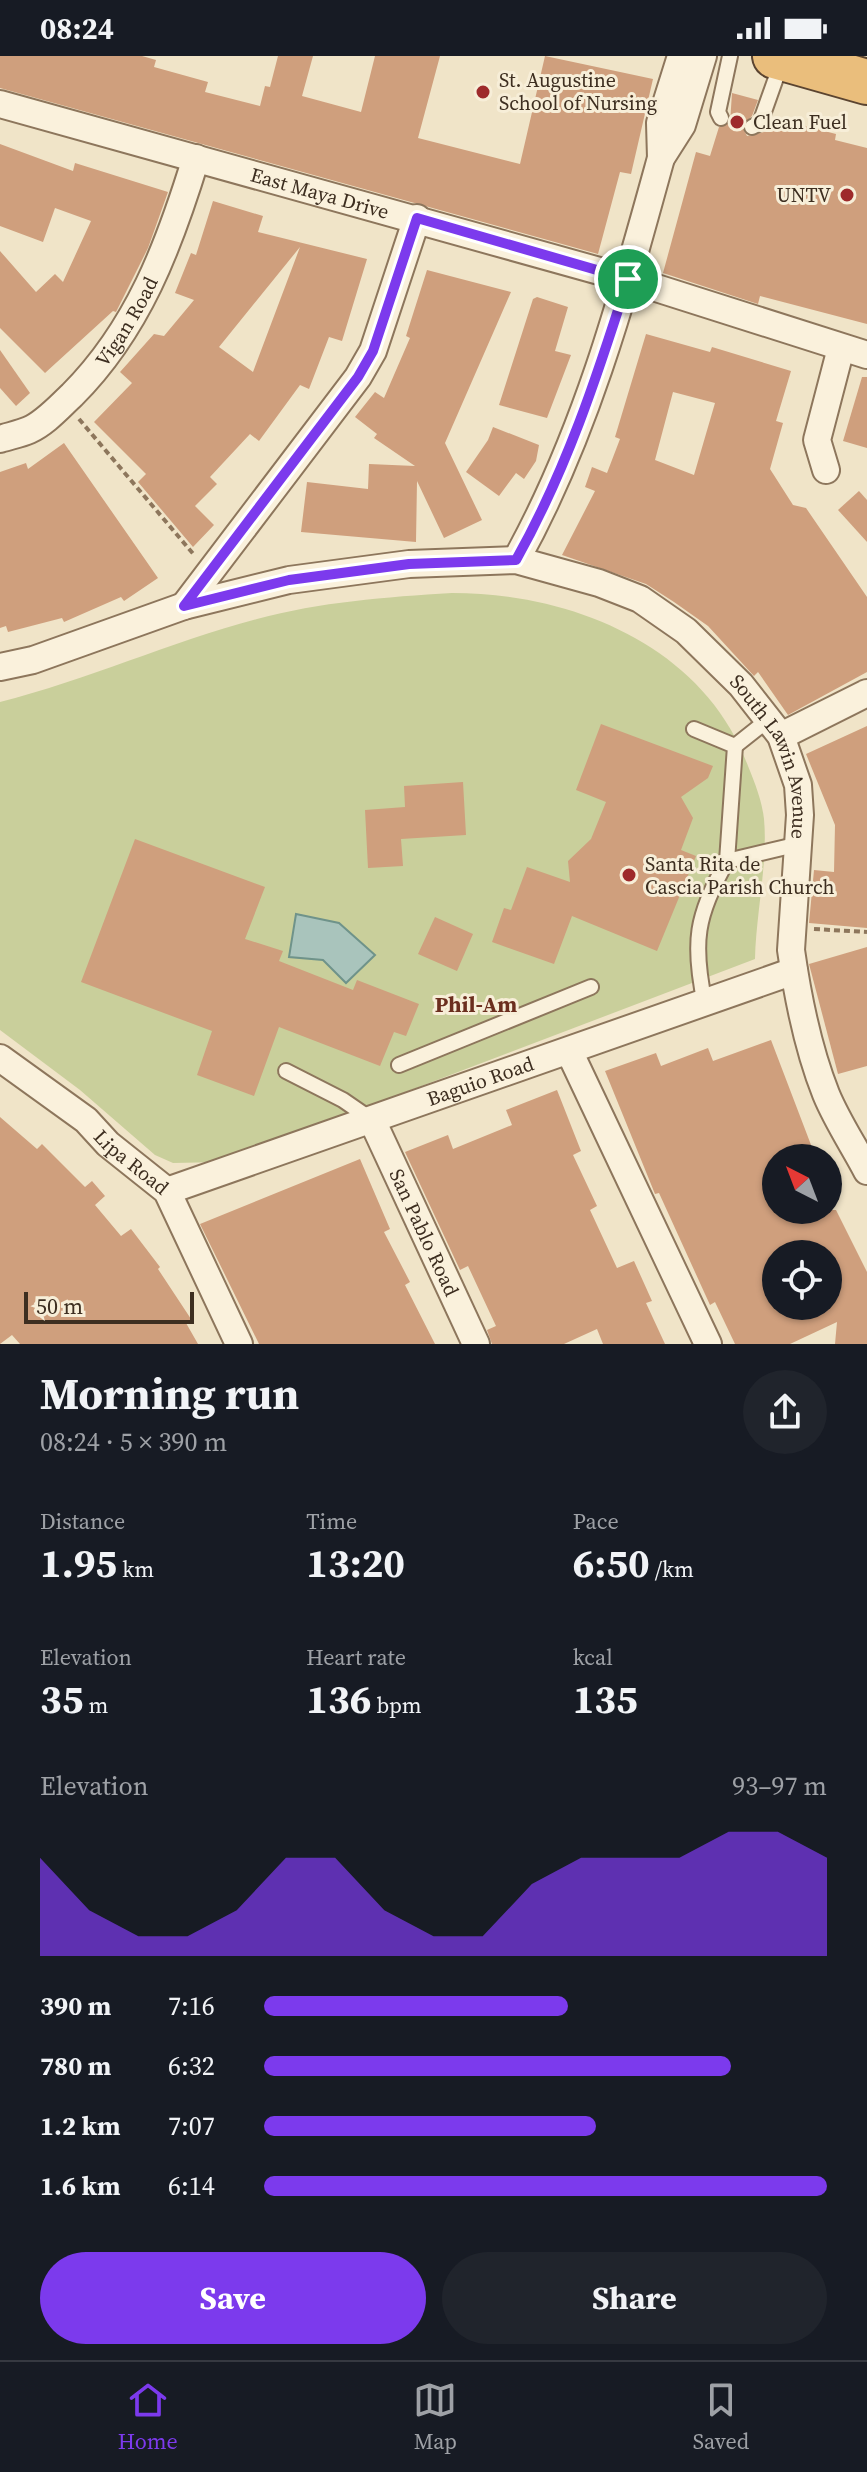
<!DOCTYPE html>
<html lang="en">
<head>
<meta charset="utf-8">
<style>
	:root { --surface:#171b24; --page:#20242c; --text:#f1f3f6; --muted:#9ea1a6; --line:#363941; --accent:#7c3aed }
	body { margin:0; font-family:"Source Serif 4",serif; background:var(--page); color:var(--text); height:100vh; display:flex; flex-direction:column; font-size:30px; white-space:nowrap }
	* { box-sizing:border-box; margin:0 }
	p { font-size:26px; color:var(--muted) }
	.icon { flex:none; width:44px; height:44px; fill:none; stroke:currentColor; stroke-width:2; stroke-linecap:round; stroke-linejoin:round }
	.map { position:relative; height:1288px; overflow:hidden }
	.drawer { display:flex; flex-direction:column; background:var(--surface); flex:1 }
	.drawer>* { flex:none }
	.needle { width:52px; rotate:318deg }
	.controls { position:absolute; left:762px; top:1088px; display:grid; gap:16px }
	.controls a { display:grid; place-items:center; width:80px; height:80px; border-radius:50%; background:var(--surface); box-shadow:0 2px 6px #0004; font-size:40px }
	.scale { position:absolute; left:24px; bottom:20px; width:170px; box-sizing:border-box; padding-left:8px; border:4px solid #3d2e20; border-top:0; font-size:22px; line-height:28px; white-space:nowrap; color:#3d2e20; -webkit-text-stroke:6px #f7eed8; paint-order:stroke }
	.pin { position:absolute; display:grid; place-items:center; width:68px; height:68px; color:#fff; margin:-34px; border:4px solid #fff; border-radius:50%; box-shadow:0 2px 8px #0007 }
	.round { display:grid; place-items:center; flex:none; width:84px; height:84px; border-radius:42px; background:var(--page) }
	.overview { display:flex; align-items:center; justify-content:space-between; height:136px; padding:0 40px }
	h1 { font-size:44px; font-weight:700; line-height:60px }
	.figures { display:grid; grid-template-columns:repeat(3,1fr); gap:12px; height:136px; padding:8px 40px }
	.figures div { display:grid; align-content:center }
	.figures b { font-size:40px; font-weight:700 }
	.figures small { font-size:22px; font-weight:400 }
	.figures p { font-size:22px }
	.chart { height:224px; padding:16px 40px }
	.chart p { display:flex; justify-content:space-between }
	.chart svg { width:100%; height:144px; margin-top:8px; fill:var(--accent); opacity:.7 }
	.button { display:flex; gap:16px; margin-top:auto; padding:16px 40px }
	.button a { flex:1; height:92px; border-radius:48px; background:var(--accent); color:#fff; font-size:32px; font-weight:700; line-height:92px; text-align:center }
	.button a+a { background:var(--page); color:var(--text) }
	ul { padding:0 40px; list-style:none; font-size:26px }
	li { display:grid; grid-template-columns:128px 96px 1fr; align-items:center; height:60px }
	li i { height:20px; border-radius:10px; background:var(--accent) }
	.status { display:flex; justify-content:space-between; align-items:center; height:56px; padding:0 40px; background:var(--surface); direction:ltr }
	.status svg { height:22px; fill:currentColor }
	.tab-bar { display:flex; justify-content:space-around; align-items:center; height:112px; border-top:2px solid var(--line); background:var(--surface); font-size:22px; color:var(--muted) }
	.tab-bar a { display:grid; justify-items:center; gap:4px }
	.tab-bar .current { color:var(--accent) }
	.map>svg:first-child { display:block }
	.green { fill:#c9cf9b }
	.water { fill:#a9c4bc; stroke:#6f938a; stroke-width:2 }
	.building { fill:#cf9f7d; fill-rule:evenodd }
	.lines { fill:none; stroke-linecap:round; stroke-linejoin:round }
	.service-casing { stroke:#8d765c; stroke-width:18 }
	.minor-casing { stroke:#8d765c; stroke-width:30 }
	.trunk-casing { stroke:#5b4430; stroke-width:48 }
	.path { stroke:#8d765c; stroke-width:4; stroke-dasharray:6 4; stroke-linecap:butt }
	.service { stroke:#faf1dc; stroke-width:14 }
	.minor { stroke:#faf1dc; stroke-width:26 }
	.trunk { stroke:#eabe7c; stroke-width:44 }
	.route-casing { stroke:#fff; stroke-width:16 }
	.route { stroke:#7c3aed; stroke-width:10 }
	.poi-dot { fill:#9e2a2b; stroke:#f7eed8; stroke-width:3 }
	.labels { text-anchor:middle; stroke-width:6; stroke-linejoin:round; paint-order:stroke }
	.poi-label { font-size:20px; fill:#3d2e20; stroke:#f7eed8; text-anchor:start }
	.street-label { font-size:20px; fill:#3d2e20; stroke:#f7eed8 }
	.neighbourhood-label { font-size:22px; font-weight:bold; fill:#6b2e1e; stroke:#f7eed8 }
</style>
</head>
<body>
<div class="status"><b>08:24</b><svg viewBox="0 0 49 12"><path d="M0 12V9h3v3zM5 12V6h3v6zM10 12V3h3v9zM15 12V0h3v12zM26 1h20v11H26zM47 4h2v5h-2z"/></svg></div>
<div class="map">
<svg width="867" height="1288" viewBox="0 0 867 1288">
	<rect width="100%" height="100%" fill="#f0e4c8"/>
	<!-- green -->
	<path class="green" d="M452,537C572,537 704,590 748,710C755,727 762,745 764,763C768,806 756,858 755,903L222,1106L173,1107L155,1099L80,1034L0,974V646C87,624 170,586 257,563C320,546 386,541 452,537Z"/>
	<!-- water -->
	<path class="water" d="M296,858L339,867L375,899L346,927L323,904L289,901Z"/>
	<!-- building -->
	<g class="building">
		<path d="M0,0H142L156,4L154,11L208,26L205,36L260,50L265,30L270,31L278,0H313L302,40L361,56L375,0H440L418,82L520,108L545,0L653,23L631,118L620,116L598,198L0,32Z"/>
		<path d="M732,37L758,44L752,60L742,70L747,80L764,76L773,62L836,78L835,84L867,92V268L760,240L758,248L663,217L696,96L710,100L719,71L730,67Z"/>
		<path d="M0,88L73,115L75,107L168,136L148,192L116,256L113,255L45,317L0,272V195L36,236L55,218L63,226L91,165L55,152L43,186L0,170Z"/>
		<path d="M213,145L263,160L258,176L367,203L342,285L329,281L309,333L300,329L259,385L250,378L210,421L217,428L195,450L214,469L193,491L138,426L146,418L94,366L132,327L120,316L154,278L164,280L194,244L175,237L191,197L196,199ZM300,191L253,316L219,291Z"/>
		<path d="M427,214L511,236L445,387L482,464L444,482L417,425L416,486L301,476L307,426L368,433L369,408L415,410L374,382L377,378L355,361L375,336L384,342L410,282L406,280Z"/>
		<path d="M537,241L568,251L555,295L571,299L547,362L499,349L533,243Z"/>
		<path d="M646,278L710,296L712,291L791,315L776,365L783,367L770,413L793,449L806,452L867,541V616L788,659L758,616L754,620L708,570L674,546L646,528L562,499L595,435L585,431L592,411L607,417L620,383L615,381ZM673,336L715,347L694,419L655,404Z"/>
		<path d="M0,294L30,337L16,350L0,332Z"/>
		<path d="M862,321H867V392L843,385Z"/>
		<path d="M493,371L539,389L536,405L524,423L516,417L499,440L466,416L488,384Z"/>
		<path d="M64,387L158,522L124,545L121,541L64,566L62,562L8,576L6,570L0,572V416L26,407L28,413Z"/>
		<path d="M859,435L867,444V486L838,454Z"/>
		<path d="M601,668L713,710L708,722L681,741L693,762L681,794L696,800L657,895L572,860L554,908L492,886L504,852L511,854L527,811L570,826L568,805L591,783L606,746L576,734Z"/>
		<path d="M867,670V872L809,867L814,814L834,816L835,769L806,698Z"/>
		<path d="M463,726L466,779L401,783L403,810L368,812L365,754L405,751L404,730Z"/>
		<path d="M135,783L265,831L245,883L283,895L279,905L353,934L357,924L419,948L406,980L394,976L380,1010L279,971L254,1040L197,1019L212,975L81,926Z"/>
		<path d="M435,861L473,878L457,915L418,898Z"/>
		<path d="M867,891V1010L838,1018L809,908Z"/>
		<path d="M771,984L816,1102H776V1154H836L867,1216V1288H835L837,1266L790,1288H735L715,1246L710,1249L659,1137L655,1138L605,1015L656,997L661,1010L708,992L713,1005ZM776,1198H828V1250H776Z"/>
		<path d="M557,1034L581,1095L573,1099L597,1150L590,1154L617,1212L634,1205L652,1245L646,1247L665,1288H603L597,1273L564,1288H492L487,1274L496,1270L468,1210L460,1214L405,1096L448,1079L453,1093L512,1069L506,1054Z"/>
		<path d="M0,1061L37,1093L42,1088L85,1131L92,1125L105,1140L95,1149L121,1180L131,1173L160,1211L158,1213L191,1263L186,1267L198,1288H20L12,1279L0,1288Z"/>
		<path d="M360,1103L390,1173L384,1176L410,1226L405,1229L435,1288H259L200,1168Z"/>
	</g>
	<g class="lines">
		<!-- service casing -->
		<g class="service-casing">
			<g id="service">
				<path d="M721,62L718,56L730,0"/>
				<path d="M752,71L760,67L782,5"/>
				<path d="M694,673L735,690L727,805"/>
				<path d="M735,690L769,663"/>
				<path d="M705,948C692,887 696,859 727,805L799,788"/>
				<path d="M399,1009L591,931"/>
				<path d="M286,1015L343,1044L372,1064"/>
			</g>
		</g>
		<!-- minor casing -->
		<g class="minor-casing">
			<g id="minor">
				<path id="s1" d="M0,48L628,223L867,299"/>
				<path d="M661,102L660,67L681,0"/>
				<path id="s2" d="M0,383C9,380 20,378 29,374C45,367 59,351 72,339C138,273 169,190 196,102"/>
				<path d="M826,414L817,384L841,292"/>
				<path d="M516,504C586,378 623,240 661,102L682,69L703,0"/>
				<path d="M184,550L358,321L373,295L417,162"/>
				<path id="s3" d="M0,611L33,604L184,550L289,524L409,508L516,504L599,527L640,543L686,575L741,629L781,680L798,729L800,759L791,894C798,943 808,993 826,1038C837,1065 854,1090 867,1115"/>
				<path d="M781,680L867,637"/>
				<path d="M570,997L708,1288"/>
				<path id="s4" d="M0,1002L86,1064L108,1088L167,1135L239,1288"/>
				<path id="s5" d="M372,1064L476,1288"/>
				<path id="s6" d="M167,1135L794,915"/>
			</g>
		</g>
		<!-- trunk casing -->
		<g class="trunk-casing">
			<path id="trunk" d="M775,0L867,26"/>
		</g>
		<!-- path -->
		<g class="path">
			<path d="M79,363L195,500"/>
			<path d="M814,873L867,876"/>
		</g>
		<!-- service -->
		<use href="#service" class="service"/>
		<!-- minor -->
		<use href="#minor" class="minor"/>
		<!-- trunk -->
		<use href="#trunk" class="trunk"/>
	</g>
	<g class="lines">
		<!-- route casing -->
		<g class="route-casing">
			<path id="route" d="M417,162L628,223C597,321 566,415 516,504L409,508L289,524L184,550L358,321L373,295Z"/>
		</g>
		<!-- route -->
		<use href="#route" class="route"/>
	</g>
	<!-- markers -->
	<g class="poi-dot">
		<circle cx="483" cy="36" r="8"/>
		<circle cx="737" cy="66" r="8"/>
		<circle cx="847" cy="139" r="8"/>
		<circle cx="629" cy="819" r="8"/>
	</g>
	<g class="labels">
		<!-- poi labels -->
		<g class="poi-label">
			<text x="499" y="31">St. Augustine<tspan x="499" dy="23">School of Nursing</tspan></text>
			<text x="753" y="73">Clean Fuel</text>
			<text x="831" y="146" text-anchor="end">UNTV</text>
			<text x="645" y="815">Santa Rita de<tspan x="645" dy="23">Cascia Parish Church</tspan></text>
		</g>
		<!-- street labels -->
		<g class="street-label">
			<text dy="7" stroke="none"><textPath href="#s1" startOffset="332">East Maya Drive</textPath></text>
			<text dy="7" stroke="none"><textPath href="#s2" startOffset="178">Vigan Road</textPath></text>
			<text dy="7" stroke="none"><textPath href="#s3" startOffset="874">South Lawin Avenue</textPath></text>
			<text dy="7" stroke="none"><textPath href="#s6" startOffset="332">Baguio Road</textPath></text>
			<text dy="7" stroke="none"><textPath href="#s4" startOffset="168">Lipa Road</textPath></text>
			<text dy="7" stroke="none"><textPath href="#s5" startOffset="124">San Pablo Road</textPath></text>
		</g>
		<!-- neighbourhood labels -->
		<g class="neighbourhood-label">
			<text x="476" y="956">Phil-Am</text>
		</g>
	</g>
</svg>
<div class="controls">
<a><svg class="needle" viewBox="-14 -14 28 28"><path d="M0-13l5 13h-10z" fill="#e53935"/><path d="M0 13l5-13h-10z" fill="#9ea1a6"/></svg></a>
<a><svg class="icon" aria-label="locate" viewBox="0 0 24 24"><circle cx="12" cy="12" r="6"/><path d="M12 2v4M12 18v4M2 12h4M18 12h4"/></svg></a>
</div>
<div class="scale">50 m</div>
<div class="pin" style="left:628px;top:223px;background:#1e9e55"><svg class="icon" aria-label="arrive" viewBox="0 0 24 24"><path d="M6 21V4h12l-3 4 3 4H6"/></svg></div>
</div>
<section class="drawer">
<div class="overview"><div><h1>Morning run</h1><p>08:24 · 5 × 390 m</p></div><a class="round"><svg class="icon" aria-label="share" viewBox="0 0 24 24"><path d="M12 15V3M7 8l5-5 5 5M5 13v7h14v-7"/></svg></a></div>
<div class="figures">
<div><p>Distance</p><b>1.95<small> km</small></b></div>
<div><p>Time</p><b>13:20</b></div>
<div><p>Pace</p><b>6:50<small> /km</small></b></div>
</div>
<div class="figures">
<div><p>Elevation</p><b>35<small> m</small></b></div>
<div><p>Heart rate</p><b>136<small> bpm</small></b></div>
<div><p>kcal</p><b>135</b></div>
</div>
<div class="chart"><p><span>Elevation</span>93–97 m</p>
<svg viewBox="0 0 160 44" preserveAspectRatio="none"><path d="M0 44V14L10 30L20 38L30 38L40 30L50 14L60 14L70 30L80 38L90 38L100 22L110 14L120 14L130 14L140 6L150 6L160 14V44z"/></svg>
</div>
<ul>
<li><b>390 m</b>7:16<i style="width:54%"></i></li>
<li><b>780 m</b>6:32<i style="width:83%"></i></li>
<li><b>1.2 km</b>7:07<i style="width:59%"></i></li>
<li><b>1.6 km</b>6:14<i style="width:100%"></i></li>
</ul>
<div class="button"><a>Save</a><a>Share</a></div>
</section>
<nav class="tab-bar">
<a class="current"><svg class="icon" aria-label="home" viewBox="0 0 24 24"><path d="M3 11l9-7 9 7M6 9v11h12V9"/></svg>Home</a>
<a><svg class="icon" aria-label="map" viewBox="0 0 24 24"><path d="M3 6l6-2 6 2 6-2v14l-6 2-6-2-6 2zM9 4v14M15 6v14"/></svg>Map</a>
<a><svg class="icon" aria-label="saved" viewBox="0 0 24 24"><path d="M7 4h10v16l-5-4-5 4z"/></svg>Saved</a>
</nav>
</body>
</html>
